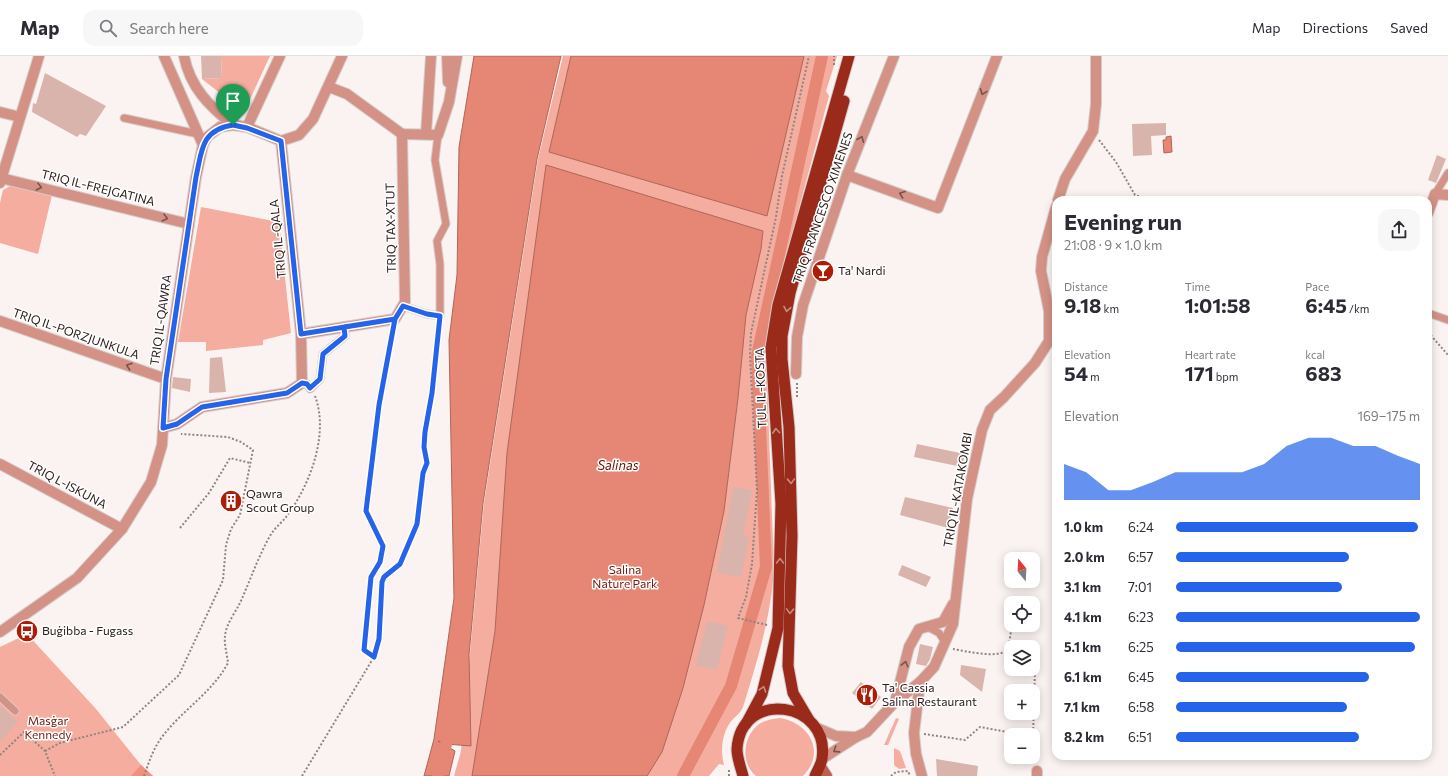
<!DOCTYPE html>
<html lang="en">
<head>
<meta charset="utf-8">
<style>
	:root { --surface:#fff; --page:#f7f7f7; --text:#2b2b33; --muted:#7c7c81; --line:#e1e1e2; --accent:#2563eb }
	body { margin:0; font-family:Commissioner,sans-serif; background:var(--page); color:var(--text); height:100vh; display:flex; flex-direction:column; font-size:15px; white-space:nowrap }
	* { box-sizing:border-box; margin:0 }
	p { font-size:13px; color:var(--muted) }
	.icon { flex:none; width:22px; height:22px; fill:none; stroke:currentColor; stroke-width:2; stroke-linecap:round; stroke-linejoin:round }
	.map { position:relative; flex:1; overflow:hidden }
	.details { position:absolute; left:1052px; top:140px; width:380px; height:564px; display:flex; flex-direction:column; background:var(--surface); border-radius:12px; box-shadow:0 2px 10px #0003 }
	.details>* { flex:none }
	.needle { width:26px; rotate:342deg }
	.buttons { position:absolute; left:1004px; top:496px; display:grid; gap:8px }
	.buttons a { display:grid; place-items:center; width:36px; height:36px; border-radius:8px; background:var(--surface); box-shadow:0 2px 10px #0003; font-size:20px }
	.pin { position:absolute; display:grid; place-items:center; width:34px; height:34px; color:#fff; margin:-41px -17px; border-radius:50% 50% 50% 0; rotate:-45deg; box-shadow:0 0 4px #0007 }
	.pin .icon { rotate:45deg }
	.round { display:grid; place-items:center; flex:none; width:42px; height:42px; border-radius:12px; background:var(--page) }
	.overview { display:flex; align-items:center; justify-content:space-between; height:68px; padding:0 12px }
	h1 { font-size:22px; font-weight:700; line-height:30px }
	.figures { display:grid; grid-template-columns:repeat(3,1fr); gap:6px; height:68px; padding:4px 12px }
	.figures div { display:grid; align-content:center }
	.figures b { font-size:20px; font-weight:700 }
	.figures small { font-size:11px; font-weight:400 }
	.figures p { font-size:11px }
	.chart { height:112px; padding:8px 12px }
	.chart p { display:flex; justify-content:space-between }
	.chart svg { width:100%; height:72px; margin-top:4px; fill:var(--accent); opacity:.7 }
	ul { padding:0 12px; list-style:none; font-size:13px }
	li { display:grid; grid-template-columns:64px 48px 1fr; align-items:center; height:30px }
	li i { height:10px; border-radius:5px; background:var(--accent) }
	header { display:flex; align-items:center; gap:24px; box-sizing:border-box; height:56px; padding:0 20px; background:var(--surface); border-bottom:1px solid var(--line) }
	header strong { font-size:19px }
	nav { display:flex; gap:22px; margin-inline-start:auto; font-size:14px }
	.search { width:280px; height:36px; background:var(--page); display:flex; align-items:center; gap:10px; box-sizing:border-box; padding:0 14px; border-radius:12px; color:var(--muted); font-size:15px }
	.map>svg:first-child { display:block }
	.green { fill:#f4ad9f }
	.forest { fill:#f2907e }
	.water { fill:#e68674; stroke:#ae675a }
	.lines { fill:none; stroke-linecap:round; stroke-linejoin:round }
	.canal { stroke:#e68674; stroke-width:12 }
	.building { fill:#d9b4ad }
	.service-casing { stroke:#d6cdcb; stroke-width:9 }
	.minor-casing { stroke:#d6cdcb; stroke-width:12 }
	.tertiary-casing { stroke:#d6cdcb; stroke-width:12 }
	.secondary-casing { stroke:#d6cdcb; stroke-width:12 }
	.trunk-casing { stroke:#d6cdcb; stroke-width:13 }
	.path { stroke:#8f8482; stroke-width:2; stroke-dasharray:2 2; stroke-linecap:butt }
	.service { stroke:#d39285; stroke-width:7 }
	.minor { stroke:#d39285; stroke-width:10 }
	.tertiary { stroke:#d39285; stroke-width:10 }
	.secondary { stroke:#bd5f4f; stroke-width:10 }
	.trunk { stroke:#9a2a1a; stroke-width:11 }
	.oneway { stroke:#78534c }
	.oneway2 { stroke:#c78a81 }
	.route-casing { stroke:#fff; stroke-width:8 }
	.route { stroke:#2563eb; stroke-width:5 }
	.labels { text-anchor:middle; stroke-width:3; stroke-linejoin:round; paint-order:stroke }
	.street-label { font-size:12px; fill:#2d201d; stroke:#fff }
	.poi-label { font-size:12px; fill:#2d201d; stroke:#fff; text-anchor:start }
	.park-label { font-size:12px; fill:#6f190d; stroke:#fff }
	.water-label { font-size:13px; font-style:italic; fill:#681206; stroke:#fff }
</style>
</head>
<body>
<header>
<strong>Map</strong>
<div class="search"><svg class="icon" aria-label="search" viewBox="0 0 24 24"><circle cx="10" cy="10" r="6"/><path d="M15 15l6 6"/></svg>Search here</div>
<nav><a>Map</a><a>Directions</a><a>Saved</a></nav>
</header>
<div class="map">
<svg width="1448" height="720" viewBox="0 0 1448 720">
	<rect width="100%" height="100%" fill="#fbf3f1"/>
	<!-- green -->
	<g class="green">
		<path d="M221,0H270L244,56L202,23L222,22Z"/>
		<path d="M563,0H837L826,35L829,40L800,148L766,296L774,513C771,561 757,606 743,651C741,656 737,659 733,663C722,675 720,694 724,709L719,708L709,720H454L461,695L484,447L538,103Z"/>
		<path d="M12,129L52,139L38,198L0,187V147L3,134Z"/>
		<path d="M201,151L279,166L291,277L263,284V289L206,295V286H178Z"/>
		<path d="M27,578L96,653L141,709L153,720H0V591Z"/>
		<path d="M780,662C810,667 826,697 803,720H756C740,707 743,680 759,668C765,664 772,663 780,662Z"/>
		<path d="M896,662L899,663L888,689H884Z"/>
		<path d="M894,692L900,695L906,712L899,713L894,709Z"/>
	</g>
	<!-- forest -->
	<path class="forest" d="M141,709L153,720H131Z"/>
	<!-- water -->
	<g class="water">
		<path d="M474,0H561L537,103L483,447L469,599L471,690L446,688L438,685L455,695L449,720H424L434,683L454,542L449,284L457,219L459,91Z"/>
		<path d="M571,0H804L767,160L549,96Z"/>
		<path d="M1171,80L1172,96L1164,97L1163,84H1166V81Z"/>
		<path d="M546,109L763,175L761,193L746,259L738,342L724,455L704,549L683,632L662,696L647,720H472L495,575L507,397Z"/>
	</g>
	<g class="lines">
		<!-- canal -->
		<g class="canal">
			<path d="M438,720L446,688"/>
			<path d="M683,720L731,630L766,511L757,300L822,0"/>
		</g>
	</g>
	<!-- building -->
	<g class="building">
		<path d="M201,0H221L222,22L202,23Z"/>
		<path d="M45,17L106,50L86,80L80,78L77,81L32,56L33,47L36,48Z"/>
		<path d="M1166,67V79L1151,80L1152,99L1133,100L1132,68Z"/>
		<path d="M1437,99L1446,103L1436,127L1428,124Z"/>
		<path d="M222,301L226,336L209,337L210,302Z"/>
		<path d="M173,321L191,323L190,336L172,332Z"/>
		<path d="M917,388L965,398L962,411L914,401Z"/>
		<path d="M733,431L752,434L743,479L749,480L741,521L717,517Z"/>
		<path d="M905,441L953,452L948,472L900,459Z"/>
		<path d="M902,509L931,521L926,531L898,519Z"/>
		<path d="M707,565L728,570L717,614L696,609Z"/>
		<path d="M920,588L933,591L930,603L926,610L916,608Z"/>
		<path d="M961,609L986,613L982,636L960,619Z"/>
		<path d="M861,626L881,641L872,653L852,637Z"/>
		<path d="M0,650L18,666L0,686Z"/>
		<path d="M936,703L978,710L977,720H937Z"/>
	</g>
	<g class="lines">
		<!-- service casing -->
		<g class="service-casing">
			<g id="service">
				<path d="M124,62L198,78"/>
				<path d="M1435,138L1448,117"/>
				<path d="M403,250L427,258L440,260V208L437,185L446,168L435,104L438,79"/>
				<path d="M1428,257L1448,264"/>
				<path d="M302,327L307,328L310,333L320,323L323,298L345,280L344,271"/>
				<path d="M926,570L939,577L945,586"/>
				<path d="M0,641L15,655"/>
			</g>
		</g>
		<!-- minor casing -->
		<g class="minor-casing">
			<g id="minor">
				<path d="M164,0L203,89"/>
				<path d="M184,0C190,31 209,50 233,69"/>
				<path d="M447,0L448,26"/>
				<path d="M329,31L347,38L402,78L438,79L449,46L457,0"/>
				<path d="M0,56L20,61"/>
				<path d="M247,71L280,0"/>
				<path d="M426,78L431,0"/>
				<path d="M847,119L938,152L997,0"/>
				<path d="M1,122L189,168"/>
				<path d="M0,127L39,0"/>
				<path d="M1058,144L1065,123L1093,75L1096,48V0"/>
				<path d="M1428,157L1435,138L1448,139"/>
				<path d="M0,265L166,323"/>
				<path d="M301,278L395,263L405,246L402,78"/>
				<path d="M1049,285V255L1041,215L1042,201L1056,151"/>
				<path d="M796,318L797,281L803,249L847,119L894,0"/>
				<path d="M163,372L177,368L202,351L287,337L302,327L301,278L281,85"/>
				<path d="M0,408L122,473"/>
				<path d="M920,626L914,677L916,698L922,720"/>
				<path d="M895,646L909,591L919,573L943,566L953,548"/>
				<path d="M815,671L836,680L856,681L822,703"/>
				<path d="M856,681L867,676L895,646L920,626L934,611L953,568L967,443L982,374L990,354L1004,341L1035,307L1049,285H1056"/>
				<path d="M1037,715V720"/>
			</g>
		</g>
		<!-- tertiary casing -->
		<g class="tertiary-casing">
			<path id="tertiary" d="M0,576L77,522L122,473L151,426L162,389L166,323L196,121L203,89L207,81L220,71L233,69L247,71L281,85L299,79L313,63L342,0"/>
		</g>
		<!-- secondary casing -->
		<g class="secondary-casing">
			<path id="secondary" d="M820,709L827,720"/>
		</g>
		<!-- trunk casing -->
		<g class="trunk-casing">
			<g id="trunk">
				<path d="M809,664L793,637L788,610L792,480L789,371L782,303V280L790,237L844,45"/>
				<path d="M746,668L762,638L778,572L781,448L771,292L778,249L849,0"/>
				<path d="M743,720C741,712 737,702 737,693C741,632 831,645 822,703C821,709 817,715 815,720"/>
			</g>
		</g>
		<!-- path -->
		<g class="path">
			<path d="M834,9V0"/>
			<path d="M1099,84L1116,106L1135,139L1148,144"/>
			<path d="M1428,276L1448,299"/>
			<path d="M797,327V342"/>
			<path d="M180,472L209,437L230,402L250,407"/>
			<path d="M767,569L738,562L746,541L752,508L757,434L750,300L751,277L776,161L782,120L809,0"/>
			<path d="M953,593C966,595 996,603 1008,594L1012,569"/>
			<path d="M374,601L379,583L382,526L384,521L399,508L417,468L423,417L427,407L424,391L425,376L432,337L439,268"/>
			<path d="M924,678L965,684L980,671L1024,679"/>
			<path d="M1033,681L1035,613"/>
			<path d="M45,695L60,687L123,671L179,619L223,524L226,489L231,473L240,459L253,394L241,386L228,381L181,378"/>
			<path d="M0,699L24,676L45,695L55,720"/>
			<path d="M144,720C149,706 153,693 162,681C182,654 212,637 228,607C227,598 224,588 225,580C226,568 235,557 240,547C250,525 258,501 270,480C275,471 283,466 289,457C311,426 329,377 315,340"/>
			<path d="M302,720L374,601L364,594L371,521L380,506L383,490L365,455L379,349L393,274"/>
			<path d="M729,720V713"/>
			<path d="M891,720L896,716L908,715L910,720"/>
		</g>
		<!-- service -->
		<use href="#service" class="service"/>
		<!-- minor -->
		<use href="#minor" class="minor"/>
		<!-- tertiary -->
		<use href="#tertiary" class="tertiary"/>
		<!-- secondary -->
		<use href="#secondary" class="secondary"/>
		<!-- trunk -->
		<use href="#trunk" class="trunk"/>
	</g>
	<!-- one-way arrows -->
	<defs><path id="oneway-chevron" d="M-2-3.5L2.5 0L-2 3.5" fill="none" stroke-width="1.6" stroke-linecap="round" stroke-linejoin="round"/></defs>
	<g class="oneway">
		<use href="#oneway-chevron" transform="translate(983 36) rotate(111)"/>
		<use href="#oneway-chevron" transform="translate(861 83) rotate(-68)"/>
		<use href="#oneway-chevron" transform="translate(39 131) rotate(14)"/>
		<use href="#oneway-chevron" transform="translate(902 138) rotate(-160)"/>
		<use href="#oneway-chevron" transform="translate(165 162) rotate(14)"/>
		<use href="#oneway-chevron" transform="translate(129 310) rotate(-161)"/>
		<use href="#oneway-chevron" transform="translate(905 608) rotate(-76)"/>
		<use href="#oneway-chevron" transform="translate(836 694) rotate(147)"/>
	</g>
	<g class="oneway2">
		<use href="#oneway-chevron" transform="translate(787 253) rotate(100)"/>
		<use href="#oneway-chevron" transform="translate(776 375) rotate(-94)"/>
		<use href="#oneway-chevron" transform="translate(791 425) rotate(88)"/>
		<use href="#oneway-chevron" transform="translate(780 505) rotate(-90)"/>
		<use href="#oneway-chevron" transform="translate(790 555) rotate(92)"/>
		<use href="#oneway-chevron" transform="translate(763 633) rotate(-72)"/>
	</g>
	<g class="lines">
		<!-- route casing -->
		<g class="route-casing">
			<path id="route" d="M233,69C201,74 202,94 196,121L166,323L163,372L177,368L202,351L287,337L302,327L307,328L310,332L320,323L323,298L345,280L344,271L395,263L379,349L366,455L383,490L380,506L371,521L364,594L374,601L379,583L382,526L384,521L400,508L417,468L423,417L427,407L424,391L425,376L432,337L440,260L427,258L403,250L395,263L301,278L281,85L247,72L233,69"/>
		</g>
		<!-- route -->
		<use href="#route" class="route"/>
	</g>
	<!-- icons -->
	<defs>
		<g id="bar-disc" transform="scale(1.15)"><circle r="9.5" fill="#ac1d08" stroke="#fff"/><path d="M-6-5H6L.8 .8V4.5H3.5V6h-7V4.5H-.8V.8Z" fill="#fff"/></g>
		<g id="building-disc" transform="scale(1.15)"><circle r="9.5" fill="#ac1d08" stroke="#fff"/><path d="M-4-6H4V6H1V3H-1V6H-4ZM-2.5-4.3h1.7v1.8h-1.7ZM.8-4.3h1.7v1.8H.8ZM-2.5-1h1.7V.8h-1.7ZM.8-1h1.7V.8H.8Z" fill="#fff"/></g>
		<g id="bus-disc" transform="scale(1.15)"><circle r="9.5" fill="#ac1d08" stroke="#fff"/><path d="M-5-6H5V4H4V6H2V4H-2V6H-4V4H-5ZM-3.5-4V0h7V-4ZM-3.5 1.2v1.5H-2V1.2ZM2 1.2v1.5H3.5V1.2Z" fill="#fff"/></g>
		<g id="restaurant-disc" transform="scale(1.15)"><circle r="9.5" fill="#ac1d08" stroke="#fff"/><path d="M-5-6h1v4h1v-4h1v4h1v-4h1v5L-1.5 .5V6h-2V.5L-5-1ZM5-6V6H3V1.5H1.5Q1.5-4 5-6Z" fill="#fff"/></g>
	</defs>
	<g fill-rule="evenodd">
		<use href="#bar-disc" x="823" y="215"/>
		<use href="#building-disc" x="231" y="445"/>
		<use href="#bus-disc" x="27" y="575"/>
		<use href="#restaurant-disc" x="867" y="639"/>
	</g>
	<g class="labels">
		<!-- street labels -->
		<g class="street-label">
			<text transform="translate(98 132) rotate(14)" y="4">TRIQ IL-FREJGATINA</text>
			<text transform="translate(823 152) rotate(-71)" y="4">TRIQ FRANCESCO XIMENES</text>
			<text transform="translate(391 172) rotate(-91)" y="4">TRIQ TAX-XTUT</text>
			<text transform="translate(278 183) rotate(-96)" y="4">TRIQ IL-QALA</text>
			<text transform="translate(161 264) rotate(-82)" y="4">TRIQ IL-QAWRA</text>
			<text transform="translate(76 278) rotate(19)" y="4">TRIQ IL-PORZJUNKULA</text>
			<text transform="translate(761 332) rotate(-92)" y="4">TUL IL-KOSTA</text>
			<text transform="translate(67 429) rotate(28)" y="4">TRIQ L-ISKUNA</text>
			<text transform="translate(958 434) rotate(-80)" y="4">TRIQ IL-KATAKOMBI</text>
		</g>
		<!-- poi labels -->
		<g class="poi-label">
			<text x="838" y="219">Ta' Nardi</text>
			<text x="246" y="442">Qawra<tspan x="246" dy="14">Scout Group</tspan></text>
			<text x="42" y="579">Buġibba - Fugass</text>
			<text x="882" y="636">Ta' Cassia<tspan x="882" dy="14">Salina Restaurant</tspan></text>
		</g>
		<!-- park labels -->
		<g class="park-label">
			<text x="625" y="518">Salina<tspan x="625" dy="14">Nature Park</tspan></text>
			<text x="48" y="669">Masġar<tspan x="48" dy="14">Kennedy</tspan></text>
		</g>
		<!-- water labels -->
		<g class="water-label">
			<text x="618" y="414">Salinas</text>
		</g>
	</g>
</svg>
<div class="buttons">
<a><svg class="needle" viewBox="-14 -14 28 28"><path d="M0-13l5 13h-10z" fill="#e53935"/><path d="M0 13l5-13h-10z" fill="#7c7c81"/></svg></a>
<a><svg class="icon" aria-label="locate" viewBox="0 0 24 24"><circle cx="12" cy="12" r="6"/><path d="M12 2v4M12 18v4M2 12h4M18 12h4"/></svg></a>
<a><svg class="icon" aria-label="layers" viewBox="0 0 24 24"><path d="M12 4l9 5-9 5-9-5zM3 14l9 5 9-5"/></svg></a>
<a>+</a>
<a>−</a>
</div>
<div class="pin" style="left:233px;top:69px;background:#1e9e55"><svg class="icon" aria-label="arrive" viewBox="0 0 24 24"><path d="M6 21V4h12l-3 4 3 4H6"/></svg></div>
<section class="details">
<div class="overview"><div><h1>Evening run</h1><p>21:08 · 9 × 1.0 km</p></div><a class="round"><svg class="icon" aria-label="share" viewBox="0 0 24 24"><path d="M12 15V3M7 8l5-5 5 5M5 13v7h14v-7"/></svg></a></div>
<div class="figures">
<div><p>Distance</p><b>9.18<small> km</small></b></div>
<div><p>Time</p><b>1:01:58</b></div>
<div><p>Pace</p><b>6:45<small> /km</small></b></div>
</div>
<div class="figures">
<div><p>Elevation</p><b>54<small> m</small></b></div>
<div><p>Heart rate</p><b>171<small> bpm</small></b></div>
<div><p>kcal</p><b>683</b></div>
</div>
<div class="chart"><p><span>Elevation</span>169–175 m</p>
<svg viewBox="0 0 160 44" preserveAspectRatio="none"><path d="M0 44V22L10 27L20 38L30 38L40 33L50 27L60 27L70 27L80 27L90 22L100 11L110 6L120 6L130 11L140 11L150 17L160 22V44z"/></svg>
</div>
<ul>
<li><b>1.0 km</b>6:24<i style="width:99%"></i></li>
<li><b>2.0 km</b>6:57<i style="width:71%"></i></li>
<li><b>3.1 km</b>7:01<i style="width:68%"></i></li>
<li><b>4.1 km</b>6:23<i style="width:100%"></i></li>
<li><b>5.1 km</b>6:25<i style="width:98%"></i></li>
<li><b>6.1 km</b>6:45<i style="width:79%"></i></li>
<li><b>7.1 km</b>6:58<i style="width:70%"></i></li>
<li><b>8.2 km</b>6:51<i style="width:75%"></i></li>
</ul>
</section>
</div>
</body>
</html>
